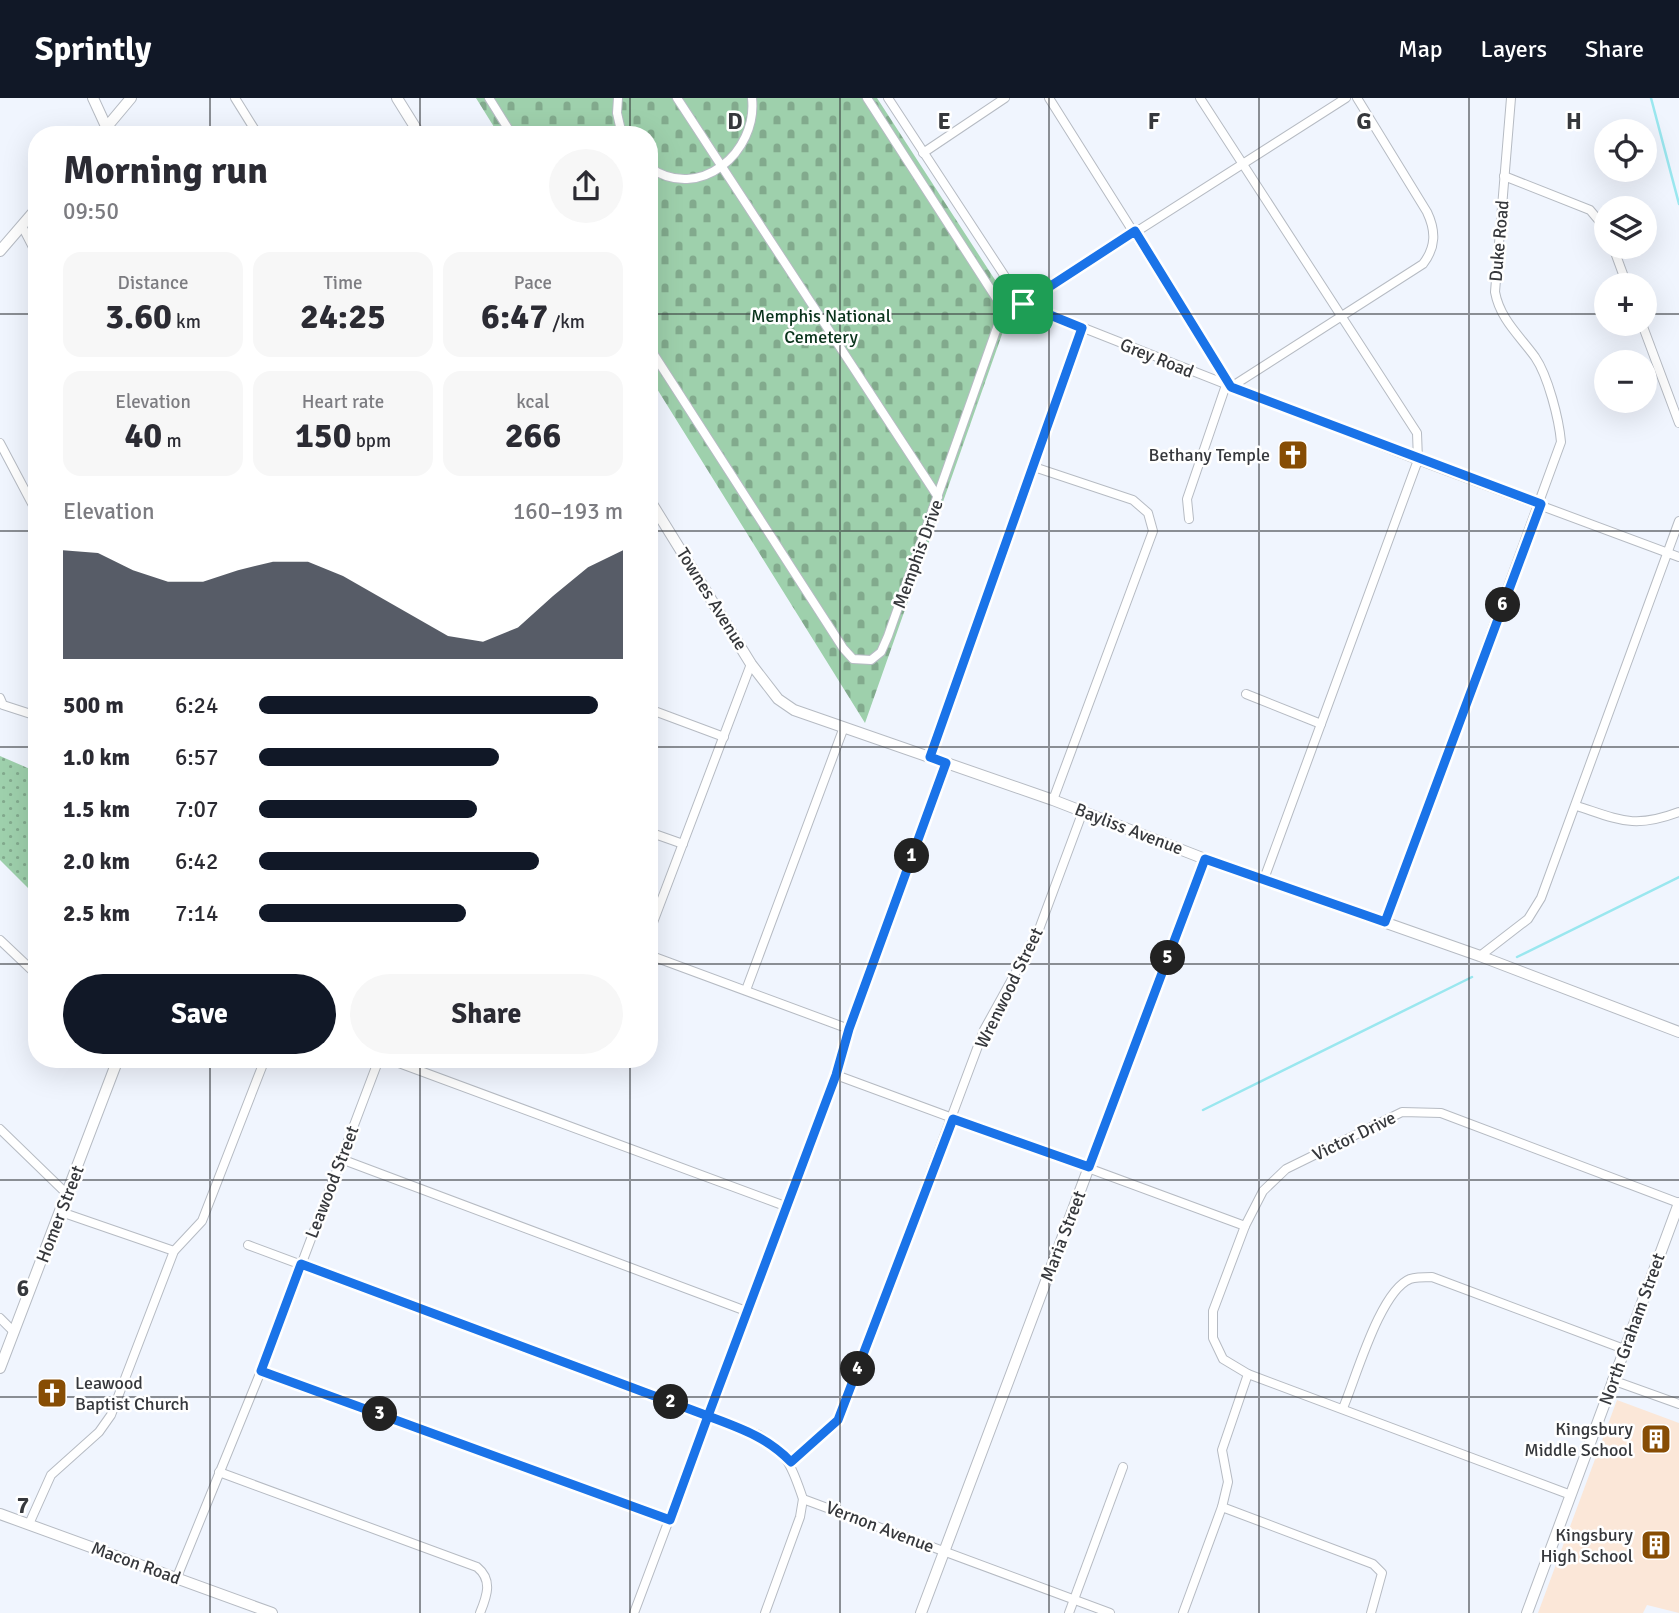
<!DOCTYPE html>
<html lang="en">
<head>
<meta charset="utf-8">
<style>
	:root { --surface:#fff; --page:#f7f7f7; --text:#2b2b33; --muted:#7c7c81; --accent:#111827 }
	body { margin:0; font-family:Signika,sans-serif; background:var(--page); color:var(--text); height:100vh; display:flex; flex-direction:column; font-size:26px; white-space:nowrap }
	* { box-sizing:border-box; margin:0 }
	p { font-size:23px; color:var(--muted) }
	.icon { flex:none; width:38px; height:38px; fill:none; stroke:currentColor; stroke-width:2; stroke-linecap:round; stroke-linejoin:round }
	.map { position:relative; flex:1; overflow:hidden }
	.panel { position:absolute; left:28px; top:28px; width:630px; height:942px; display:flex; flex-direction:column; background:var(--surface); border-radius:28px; box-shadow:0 7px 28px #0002 }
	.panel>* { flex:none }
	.buttons { position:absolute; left:1594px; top:21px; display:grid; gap:14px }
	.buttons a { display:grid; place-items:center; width:63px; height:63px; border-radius:50%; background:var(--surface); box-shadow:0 7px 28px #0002; font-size:35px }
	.pin { position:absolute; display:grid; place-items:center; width:60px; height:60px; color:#fff; margin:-30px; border-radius:14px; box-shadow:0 4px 10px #0006 }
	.km { position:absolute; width:35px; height:35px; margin:-18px; border-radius:50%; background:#222; color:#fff; font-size:19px; line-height:35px; text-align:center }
	.round { display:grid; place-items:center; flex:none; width:74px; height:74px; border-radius:37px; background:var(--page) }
	.summary { display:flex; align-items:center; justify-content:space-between; height:119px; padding:0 35px }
	h1 { font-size:38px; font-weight:700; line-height:52px }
	.metrics { display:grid; grid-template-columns:repeat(3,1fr); gap:10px; height:119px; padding:7px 35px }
	.metrics div { display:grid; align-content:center; border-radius:18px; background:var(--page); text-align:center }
	.metrics b { font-size:35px; font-weight:700 }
	.metrics small { font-size:19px; font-weight:400 }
	.metrics p { font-size:19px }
	.chart { height:196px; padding:14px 35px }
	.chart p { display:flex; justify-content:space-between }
	.chart svg { width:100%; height:126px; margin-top:7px; fill:var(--accent); opacity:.7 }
	.cta { display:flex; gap:14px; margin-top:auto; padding:14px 35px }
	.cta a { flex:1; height:80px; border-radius:42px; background:var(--accent); color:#fff; font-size:28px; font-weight:700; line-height:80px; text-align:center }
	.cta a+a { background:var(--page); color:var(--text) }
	ul { padding:0 35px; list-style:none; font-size:23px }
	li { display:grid; grid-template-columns:112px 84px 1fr; align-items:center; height:52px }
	li i { height:18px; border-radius:9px; background:var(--accent) }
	header { display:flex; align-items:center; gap:42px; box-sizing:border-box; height:98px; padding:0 35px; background:var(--accent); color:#fff }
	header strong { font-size:33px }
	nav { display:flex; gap:38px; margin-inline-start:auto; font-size:24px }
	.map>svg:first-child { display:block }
	.education { fill:#fbe7d8 }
	.green { fill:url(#green-dots) }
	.cemetery { fill:url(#cemetery-stones) }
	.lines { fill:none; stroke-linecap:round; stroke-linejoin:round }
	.stream { stroke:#9ae7ef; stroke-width:2.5 }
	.street-casing { stroke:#b6bbc3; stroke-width:10 }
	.secondary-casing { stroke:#b6bbc3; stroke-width:12 }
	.street { stroke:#fff; stroke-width:8 }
	.secondary { stroke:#fff; stroke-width:10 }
	.route-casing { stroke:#fff; stroke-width:14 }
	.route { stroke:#1a73e8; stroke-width:9 }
	.grid { fill:none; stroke:#36383c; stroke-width:2; stroke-opacity:0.55 }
	.labels { text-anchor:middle; stroke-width:5; stroke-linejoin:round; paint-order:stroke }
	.street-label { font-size:18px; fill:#36383c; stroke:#fff }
	.park-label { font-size:18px; fill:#09331b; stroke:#fff }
	.poi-label { font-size:18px; fill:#36383c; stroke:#fff; text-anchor:end }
	.grid-label { font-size:23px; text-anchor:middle; font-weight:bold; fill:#36383c; stroke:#fff; stroke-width:5; stroke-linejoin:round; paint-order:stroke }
</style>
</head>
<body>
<header>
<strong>Sprintly</strong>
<nav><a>Map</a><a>Layers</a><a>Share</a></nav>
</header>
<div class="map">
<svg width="1679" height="1515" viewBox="0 0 1679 1515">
	<defs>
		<pattern id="green-dots" width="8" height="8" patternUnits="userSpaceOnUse" patternTransform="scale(1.75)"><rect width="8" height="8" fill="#9ed0ac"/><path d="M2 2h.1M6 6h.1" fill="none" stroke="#82aa8d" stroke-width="1.8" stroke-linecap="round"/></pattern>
		<pattern id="cemetery-stones" width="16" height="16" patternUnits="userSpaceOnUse" patternTransform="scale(1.75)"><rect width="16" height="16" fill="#9ed0ac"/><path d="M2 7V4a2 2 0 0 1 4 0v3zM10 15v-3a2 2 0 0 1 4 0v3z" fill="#82aa8d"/></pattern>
	</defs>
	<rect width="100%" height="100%" fill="#f0f5fe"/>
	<!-- education -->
	<path class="education" d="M1617,1302L1679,1325V1515L1647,1507L1643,1515H1538Z"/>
	<!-- green -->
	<path class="green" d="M0,658L37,674V799L0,762Z"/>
	<!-- cemetery -->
	<path class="cemetery" d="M476,0H877L1012,208L865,625L649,278V37H499Z"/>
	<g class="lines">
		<!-- stream -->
		<g class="stream">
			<path d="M1651,0L1679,106"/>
			<path d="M1517,859L1679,779"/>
			<path d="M1203,1012L1472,879"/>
		</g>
		<!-- street casing -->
		<g class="street-casing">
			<g id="street">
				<path d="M235,0L258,37"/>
				<path d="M489,0L512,37"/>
				<path d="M618,0L617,15L622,37"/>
				<path d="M677,0L938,399"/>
				<path d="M888,0L1023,206L1418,362L1679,459"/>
				<path d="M1049,0L1231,289L1423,166C1436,149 1436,133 1427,114L1357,0"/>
				<path d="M1200,0L1417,335L1418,362L1264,781"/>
				<path d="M923,55L1005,0"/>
				<path d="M649,69C699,105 758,54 752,0"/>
				<path d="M1504,78L1590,112L1606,131"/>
				<path d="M22,128L37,157"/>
				<path d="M1613,149L1627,187"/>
				<path d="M1023,206L1346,0"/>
				<path d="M1642,226L1679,325"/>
				<path d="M649,249L843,550L853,561L871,562L881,554L888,538L999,224L1000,206L867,0"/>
				<path d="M0,345L37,415"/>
				<path d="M1034,369L1133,402L1148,415L1153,433L1053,702"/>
				<path d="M1189,421L1187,401L1226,287"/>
				<path d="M1246,596L1321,626"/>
				<path d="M0,600L3,607L37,618"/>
				<path d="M649,611L724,639"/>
				<path d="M930,659L1082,230"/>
				<path d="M1577,708C1620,722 1634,731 1679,714"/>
				<path d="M649,734L683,746"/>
				<path d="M1385,824L1561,344C1559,321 1548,278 1535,259C1519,237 1500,221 1495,194L1511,0"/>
				<path d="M649,835L751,566"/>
				<path d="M0,842L37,877"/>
				<path d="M649,857L849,931"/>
				<path d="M1480,858L1528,821L1541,800L1679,423"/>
				<path d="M746,892L844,629"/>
				<path d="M388,961L785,1108"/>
				<path d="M836,977L1245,1128"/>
				<path d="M0,1031L68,1097"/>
				<path d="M341,1061L746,1213"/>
				<path d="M61,1114L174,1153"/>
				<path d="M248,1147L759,1337C788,1357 792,1368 803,1401L1110,1515"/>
				<path d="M0,1220L14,1234"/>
				<path d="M261,1273L670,1422"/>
				<path d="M1612,1282L1679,1306"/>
				<path d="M1343,1310C1356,1280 1380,1193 1410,1181C1416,1179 1425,1179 1432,1179L1624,1251"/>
				<path d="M791,1364L838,1322L984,932L1038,834L1083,713"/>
				<path d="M219,1374L477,1469C493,1482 487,1498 480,1515"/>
				<path d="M1571,1397L1248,1276L1223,1261L1213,1240V1213L1245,1128L1263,1093L1286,1071L1402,1014L1441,1015L1679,1105"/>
				<path d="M1222,1409L1373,1466L1382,1475L1371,1515"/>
				<path d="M29,1426L51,1377L99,1334L111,1317L174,1153L202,1123L265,961"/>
				<path d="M177,1479L261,1273L379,961"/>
				<path d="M634,1515L836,977L849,931L946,665"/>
				<path d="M765,1515L800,1419L803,1401"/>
				<path d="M1069,1515L1123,1369"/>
				<path d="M1183,1515L1222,1409L1228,1384L1222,1352L1248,1276"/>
			</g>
		</g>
		<!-- secondary casing -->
		<g class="secondary-casing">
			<g id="secondary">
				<path d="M93,0L110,37"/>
				<path d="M397,0L420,37"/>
				<path d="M100,37L131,0"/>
				<path d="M0,153L37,110"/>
				<path d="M649,401L751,566L778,601L794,612L1053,702L1205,761L1480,858L1679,934"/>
				<path d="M0,1270L118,961"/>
				<path d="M0,1416L272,1515"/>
				<path d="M921,1515L1205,761"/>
				<path d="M1527,1515L1679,1105"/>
			</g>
		</g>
		<!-- street -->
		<use href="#street" class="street"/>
		<!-- secondary -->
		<use href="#secondary" class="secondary"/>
	</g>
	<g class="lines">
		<!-- route casing -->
		<g class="route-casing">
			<path id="route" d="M1023,206L1082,230L930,659L946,665L849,931L836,977L708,1318L301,1166L261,1273L670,1422L708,1318C740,1330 767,1339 791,1364L838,1322L953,1021L1089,1069L1205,761L1385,824L1541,406L1231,289L1135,133L1023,206"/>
		</g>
		<!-- route -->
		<use href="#route" class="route"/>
	</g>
	<!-- grid -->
	<path class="grid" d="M210,0V37M420,0V37M630,0V37M840,0V1515M1049,0V1515M1259,0V1515M1469,0V1515M0,216H37M649,216H1606M1645,216H1679M0,433H37M649,433H1679M0,649H37M649,649H1679M0,866H37M649,866H1679M210,961V1515M420,961V1515M630,961V1515M0,1082H1679M0,1299H1679"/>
	<!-- icons -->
	<defs>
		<g id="church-square" transform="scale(1.575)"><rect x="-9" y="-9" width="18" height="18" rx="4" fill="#874d04" stroke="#fff"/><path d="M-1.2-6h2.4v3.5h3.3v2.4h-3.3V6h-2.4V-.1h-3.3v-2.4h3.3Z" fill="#fff"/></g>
		<g id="building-square" transform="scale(1.575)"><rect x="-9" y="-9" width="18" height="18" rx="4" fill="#874d04" stroke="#fff"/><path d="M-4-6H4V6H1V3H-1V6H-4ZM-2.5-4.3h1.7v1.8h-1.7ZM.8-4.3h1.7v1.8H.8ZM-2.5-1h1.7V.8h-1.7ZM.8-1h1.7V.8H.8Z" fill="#fff"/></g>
	</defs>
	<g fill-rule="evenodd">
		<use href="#church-square" x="1293" y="357"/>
		<use href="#church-square" x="52" y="1295"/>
		<use href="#building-square" x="1656" y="1341"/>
		<use href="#building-square" x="1656" y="1447"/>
	</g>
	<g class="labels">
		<!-- street labels -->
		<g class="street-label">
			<text transform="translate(1499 143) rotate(-85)" y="6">Duke Road</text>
			<text transform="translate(1157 260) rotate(22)" y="6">Grey Road</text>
			<text transform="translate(918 456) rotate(-70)" y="6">Memphis Drive</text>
			<text transform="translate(712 501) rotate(58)" y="6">Townes Avenue</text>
			<text transform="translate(1129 731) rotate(21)" y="6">Bayliss Avenue</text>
			<text transform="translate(1009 890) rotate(-64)" y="6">Wrenwood Street</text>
			<text transform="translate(1354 1038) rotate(-26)" y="6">Victor Drive</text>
			<text transform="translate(332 1084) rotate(-69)" y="6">Leawood Street</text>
			<text transform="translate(60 1116) rotate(-69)" y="6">Homer Street</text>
			<text transform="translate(1063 1138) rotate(-69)" y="6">Maria Street</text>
			<text transform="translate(1632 1231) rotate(-70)" y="6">North Graham Street</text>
			<text transform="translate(880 1429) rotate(21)" y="6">Vernon Avenue</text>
			<text transform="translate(136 1465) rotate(20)" y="6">Macon Road</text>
		</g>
		<!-- park labels -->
		<g class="park-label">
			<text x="821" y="224">Memphis National<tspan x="821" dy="21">Cemetery</tspan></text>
		</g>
		<!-- poi labels -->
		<g class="poi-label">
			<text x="1270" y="363">Bethany Temple</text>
			<text x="75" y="1291" text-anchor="start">Leawood<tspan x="75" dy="21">Baptist Church</tspan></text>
			<text x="1633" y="1337">Kingsbury<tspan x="1633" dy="21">Middle School</tspan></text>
			<text x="1633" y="1443">Kingsbury<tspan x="1633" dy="21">High School</tspan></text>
		</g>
	</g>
	<g class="grid-label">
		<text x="735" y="31">D</text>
		<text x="944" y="31">E</text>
		<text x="1154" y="31">F</text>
		<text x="1364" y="31">G</text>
		<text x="1574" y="31">H</text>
		<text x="23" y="1198">6</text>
		<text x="23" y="1415">7</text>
	</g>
</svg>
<div class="buttons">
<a><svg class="icon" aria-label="locate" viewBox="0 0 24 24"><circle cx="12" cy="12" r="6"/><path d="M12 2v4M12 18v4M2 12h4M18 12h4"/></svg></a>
<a><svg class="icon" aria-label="layers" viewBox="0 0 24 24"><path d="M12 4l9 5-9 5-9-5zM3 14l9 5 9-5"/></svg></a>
<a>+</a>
<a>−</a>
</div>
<div class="pin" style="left:1023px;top:206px;background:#1e9e55"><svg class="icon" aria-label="arrive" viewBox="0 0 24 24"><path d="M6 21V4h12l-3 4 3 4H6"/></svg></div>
<b class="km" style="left:912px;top:758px">1</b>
<b class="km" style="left:671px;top:1304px">2</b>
<b class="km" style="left:380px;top:1316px">3</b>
<b class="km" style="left:858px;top:1271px">4</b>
<b class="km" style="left:1168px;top:860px">5</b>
<b class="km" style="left:1503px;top:507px">6</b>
<section class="panel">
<div class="summary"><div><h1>Morning run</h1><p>09:50</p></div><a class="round"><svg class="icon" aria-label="share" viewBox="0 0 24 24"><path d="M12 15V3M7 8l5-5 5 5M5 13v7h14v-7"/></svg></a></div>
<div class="metrics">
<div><p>Distance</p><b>3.60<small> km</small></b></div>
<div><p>Time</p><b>24:25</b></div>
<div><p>Pace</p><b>6:47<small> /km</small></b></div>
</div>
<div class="metrics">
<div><p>Elevation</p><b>40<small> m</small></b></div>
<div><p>Heart rate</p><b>150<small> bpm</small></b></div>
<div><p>kcal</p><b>266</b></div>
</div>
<div class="chart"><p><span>Elevation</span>160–193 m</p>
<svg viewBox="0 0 160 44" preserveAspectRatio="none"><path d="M0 44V6L10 7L20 13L30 17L40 17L50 13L60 10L70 10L80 15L90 22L100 29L110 36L120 38L130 33L140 22L150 12L160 6V44z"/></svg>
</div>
<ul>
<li><b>500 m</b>6:24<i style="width:93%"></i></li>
<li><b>1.0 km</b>6:57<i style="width:66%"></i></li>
<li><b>1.5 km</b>7:07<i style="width:60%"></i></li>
<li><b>2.0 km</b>6:42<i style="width:77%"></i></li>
<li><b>2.5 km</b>7:14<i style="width:57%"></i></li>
</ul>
<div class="cta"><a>Save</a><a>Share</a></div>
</section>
</div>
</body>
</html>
